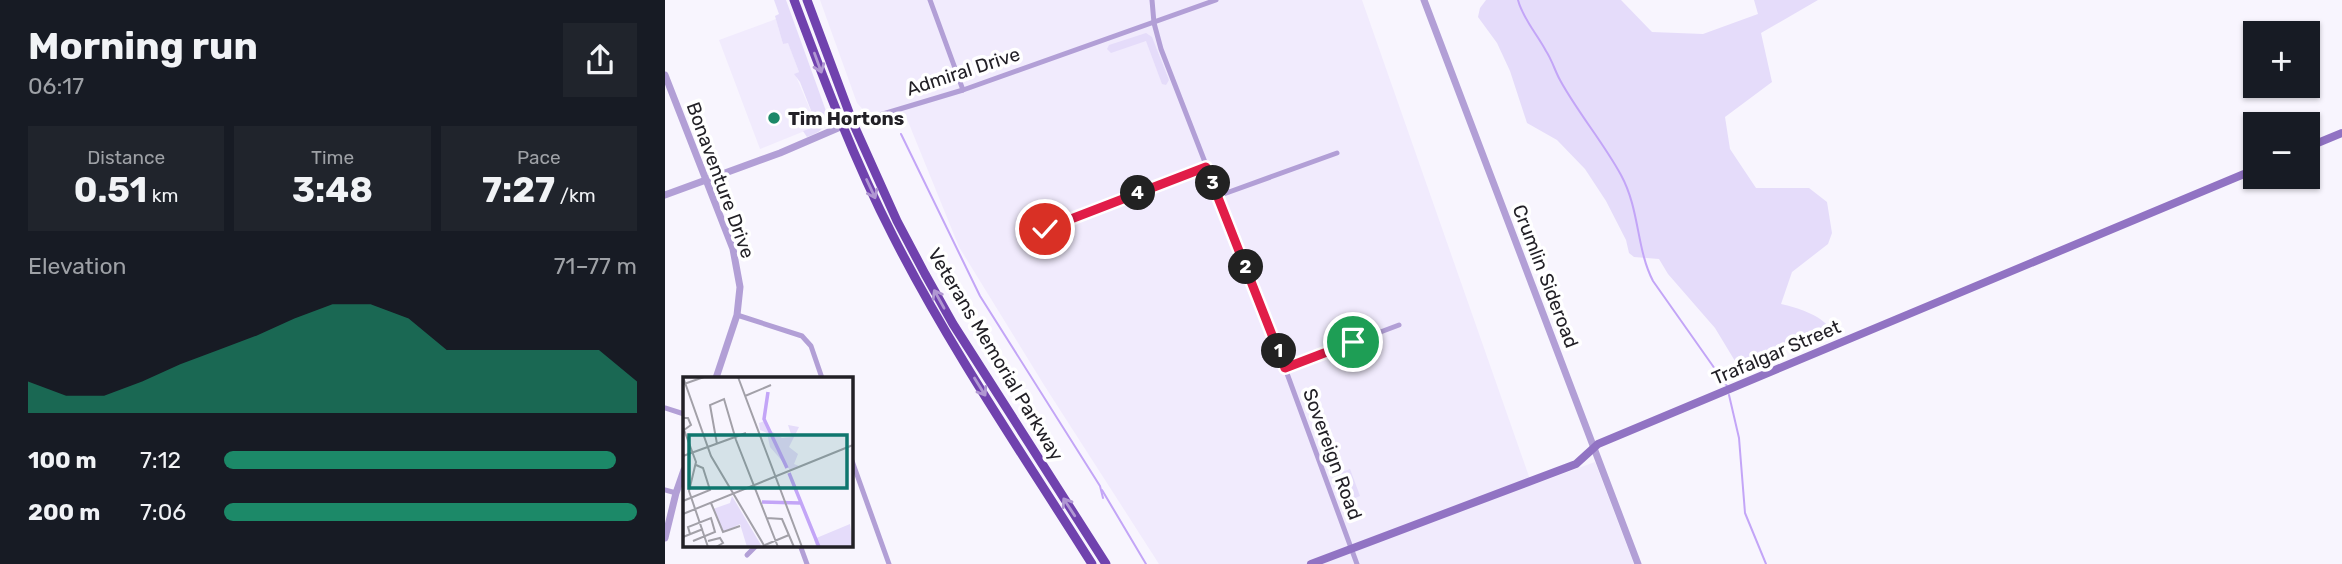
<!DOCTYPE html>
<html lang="en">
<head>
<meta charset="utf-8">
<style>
	:root { --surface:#171b24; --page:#20242c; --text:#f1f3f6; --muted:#9ea1a6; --accent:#1c8968 }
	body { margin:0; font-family:Rubik,sans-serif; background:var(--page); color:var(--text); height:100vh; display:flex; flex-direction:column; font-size:26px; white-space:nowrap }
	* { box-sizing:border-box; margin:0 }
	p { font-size:23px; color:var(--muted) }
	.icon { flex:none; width:38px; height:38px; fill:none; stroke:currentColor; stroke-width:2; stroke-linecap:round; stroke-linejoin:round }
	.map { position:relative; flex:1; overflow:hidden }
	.side { display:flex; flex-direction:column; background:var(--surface); width:665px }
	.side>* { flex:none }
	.controls { position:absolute; left:1578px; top:21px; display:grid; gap:14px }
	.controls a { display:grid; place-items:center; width:77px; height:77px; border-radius:0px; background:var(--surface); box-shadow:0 2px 5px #0004; font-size:35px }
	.pin { position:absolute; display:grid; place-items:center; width:60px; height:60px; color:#fff; margin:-30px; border:4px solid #fff; border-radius:50%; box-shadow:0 2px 7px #0007 }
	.km { position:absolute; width:35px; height:35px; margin:-18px; border-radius:50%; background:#222; color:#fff; font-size:19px; line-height:35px; text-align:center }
	.round { display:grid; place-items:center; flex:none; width:74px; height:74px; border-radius:0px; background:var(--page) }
	.summary { display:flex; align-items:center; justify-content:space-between; height:119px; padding:0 28px }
	h1 { font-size:38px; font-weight:700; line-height:52px }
	.figures { display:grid; grid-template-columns:repeat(3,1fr); gap:10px; height:119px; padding:7px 28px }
	.figures div { display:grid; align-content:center; border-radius:0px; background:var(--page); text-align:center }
	.figures b { font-size:35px; font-weight:700 }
	.figures small { font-size:19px; font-weight:400 }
	.figures p { font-size:19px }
	.chart { height:196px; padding:14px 28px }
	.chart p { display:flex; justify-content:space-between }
	.chart svg { width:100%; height:126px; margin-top:7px; fill:var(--accent); opacity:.7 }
	ul { padding:0 28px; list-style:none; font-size:23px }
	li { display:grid; grid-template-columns:112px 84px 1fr; align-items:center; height:52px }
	li i { height:18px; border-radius:9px; background:var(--accent) }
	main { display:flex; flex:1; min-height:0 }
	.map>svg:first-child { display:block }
	.built { fill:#f1ebfd }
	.green { fill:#e5dcfa }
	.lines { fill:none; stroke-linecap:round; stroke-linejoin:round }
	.stream { stroke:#c3a5f7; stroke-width:2 }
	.minor { stroke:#b29fd6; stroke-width:5 }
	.tertiary { stroke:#b29fd6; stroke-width:7 }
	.secondary { stroke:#9173c3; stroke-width:8 }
	.trunk { stroke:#7042ae; stroke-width:9 }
	.oneway { stroke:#b097d2 }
	.route-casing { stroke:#fff; stroke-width:14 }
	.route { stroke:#e11d48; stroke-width:9 }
	.poi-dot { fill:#1c8968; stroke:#fff; stroke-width:2.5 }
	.labels { text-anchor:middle; stroke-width:7; stroke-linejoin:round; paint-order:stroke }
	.street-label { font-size:19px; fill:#222026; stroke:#fff }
	.poi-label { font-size:19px; font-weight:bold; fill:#222026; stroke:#fff; text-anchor:start }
	.inset-river { fill:none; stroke:#c3a5f7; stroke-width:3.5 }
	.inset-road { fill:none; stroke:#a2a0a8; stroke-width:2 }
	.view { fill:#0f766e; fill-opacity:0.15; stroke:#0f766e; stroke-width:3.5 }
	.inset-edge { fill:none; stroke:#222026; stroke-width:3.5 }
</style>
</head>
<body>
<main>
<section class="side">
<div class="summary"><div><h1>Morning run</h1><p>06:17</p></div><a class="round"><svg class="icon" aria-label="share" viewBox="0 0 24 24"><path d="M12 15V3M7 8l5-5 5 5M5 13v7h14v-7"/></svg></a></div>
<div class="figures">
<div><p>Distance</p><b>0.51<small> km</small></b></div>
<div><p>Time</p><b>3:48</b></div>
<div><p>Pace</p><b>7:27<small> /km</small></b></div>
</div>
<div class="chart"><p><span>Elevation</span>71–77 m</p>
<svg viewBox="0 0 160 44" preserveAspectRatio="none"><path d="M0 44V33L10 38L20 38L30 33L40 27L50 22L60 17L70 11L80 6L90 6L100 11L110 22L120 22L130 22L140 22L150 22L160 33V44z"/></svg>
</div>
<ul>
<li><b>100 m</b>7:12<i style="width:95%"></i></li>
<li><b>200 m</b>7:06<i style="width:100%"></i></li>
</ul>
</section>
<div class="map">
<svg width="1677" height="564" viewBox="0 0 1677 564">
	<rect width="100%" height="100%" fill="#f8f5fe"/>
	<!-- built -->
	<g class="built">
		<path d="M155,0H697L867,485L930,462L969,564H494L379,385L294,247L240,114L212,125L192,103Z"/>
		<path d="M111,19L118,44L123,42L134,72L130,74L152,126L95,149L54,40Z"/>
	</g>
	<!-- green -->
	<g class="green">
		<path d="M109,0H121L161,111C162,127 157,132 142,137L138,131L152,126L135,82L129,74L134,72L123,43L118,44L110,16L114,14Z"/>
		<path d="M821,0H956L987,32L1038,34L1093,14L1089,0H1153L1096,33L1107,82L1060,117L1065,149L1091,188H1144L1162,202L1167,233L1163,244L1127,272L1116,304C1133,308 1154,314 1166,329L1073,366L1050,328L1003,274L994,259L969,257L964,253L961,240L941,201L920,169L892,140L862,123L845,71L832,43L813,17L815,8Z"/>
		<path d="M481,33L487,37L504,80L501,85L497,84L481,41L446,53L442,49L444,45Z"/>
		<path d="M685,469L695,496L683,501L684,506L682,508L677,506L667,480L669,475Z"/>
	</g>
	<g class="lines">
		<!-- stream -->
		<g class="stream">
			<path d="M853,0C858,19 872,34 881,51C887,60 890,71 895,80C913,113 938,142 956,175C975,210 971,248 988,281L1062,386"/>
			<path d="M236,134L315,296L435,486L438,498"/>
			<path d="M1064,395L1074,438L1080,513L1101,564"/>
			<path d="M437,490L481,564"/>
		</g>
		<!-- minor -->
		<g class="minor">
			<path d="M265,0L298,90"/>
			<path d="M487,0L489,23L496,49L620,368L692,564"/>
			<path d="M188,123L298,90L551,0"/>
			<path d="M553,196L672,153"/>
			<path d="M380,229L541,167"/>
			<path d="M72,315L137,336L146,346L157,378"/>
			<path d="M620,368L734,325"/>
			<path d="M0,408L19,414"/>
			<path d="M186,458L224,564"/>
			<path d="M0,490L11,493"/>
			<path d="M135,545L142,564"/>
			<path d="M82,555L92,545"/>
		</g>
		<!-- tertiary -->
		<g class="tertiary">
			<path d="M759,0L973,564"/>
			<path d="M0,75L68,249L75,287L72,315L51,378"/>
			<path d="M0,195L115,153L180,125"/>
			<path d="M0,538L11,493L19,470"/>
		</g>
		<!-- secondary -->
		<g class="secondary">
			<path d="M1643,147L1677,133"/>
			<path d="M646,564L911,464L933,444L1591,169"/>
		</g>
		<!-- trunk -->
		<g class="trunk">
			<path d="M129,0C159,80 189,160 228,236C286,350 359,456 427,564"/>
			<path d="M142,0L188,123L232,221L260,274L288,324L441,564"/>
		</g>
	</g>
	<!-- one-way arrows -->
	<defs><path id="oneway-shaft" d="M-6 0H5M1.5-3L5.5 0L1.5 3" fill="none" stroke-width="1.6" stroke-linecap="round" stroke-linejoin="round" transform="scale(1.75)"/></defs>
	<g class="oneway">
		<use href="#oneway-shaft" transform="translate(153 63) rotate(70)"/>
		<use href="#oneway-shaft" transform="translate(206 189) rotate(65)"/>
		<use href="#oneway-shaft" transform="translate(274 299) rotate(-119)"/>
		<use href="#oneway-shaft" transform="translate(315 387) rotate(58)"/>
		<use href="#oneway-shaft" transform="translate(404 507) rotate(-123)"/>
	</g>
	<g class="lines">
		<!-- route casing -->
		<g class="route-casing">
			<path id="route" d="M380,229L541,167L620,368L688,342"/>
		</g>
		<!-- route -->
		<use href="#route" class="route"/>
	</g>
	<!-- markers -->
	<circle class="poi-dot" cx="109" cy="118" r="7"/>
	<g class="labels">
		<!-- street labels -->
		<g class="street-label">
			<text transform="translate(298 71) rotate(-18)" y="7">Admiral Drive</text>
			<text transform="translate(56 180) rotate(70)" y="7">Bonaventure Drive</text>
			<text transform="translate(881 276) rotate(69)" y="7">Crumlin Sideroad</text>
			<text transform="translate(1111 352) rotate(-23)" y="7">Trafalgar Street</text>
			<text transform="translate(331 354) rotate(59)" y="7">Veterans Memorial Parkway</text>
			<text transform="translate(668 454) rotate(70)" y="7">Sovereign Road</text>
		</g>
		<!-- poi labels -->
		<g class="poi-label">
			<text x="123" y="125">Tim Hortons</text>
		</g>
	</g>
	<!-- overview -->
	<g transform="translate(18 377)">
		<rect width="170" height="170" fill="#f8f5fe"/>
		<path d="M82,44L85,52L99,61L109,60L105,48L116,50L106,70L115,77L111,87L116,89L107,93L87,70L84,56L77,53L76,46ZM49,119L78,168L75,170H64L57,147L41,155L30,132L47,126ZM167,147L170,169L133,170L131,162Z" fill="#e5dcfa"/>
		<path class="inset-river" d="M85,15L81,42L104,91M106,96L136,170M79,125L117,126"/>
		<path class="inset-road" d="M0,0L28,79L82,170M55,0L119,170M1,7L21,0M62,19L88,8M0,41H5L8,48L1,53M0,50L13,85L6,114L25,170M34,67L27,28L41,22L53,63L95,170M0,79L63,56M0,124L27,113L20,91L13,88M28,126L40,155L57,149M0,137L170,68M84,141L99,142L111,170M7,157L5,150L28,141L32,155L10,164M0,160L20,152M25,164L37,161L40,166L33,170M82,168L106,158"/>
		<path class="view" d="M6,58H164V111H6Z"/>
		<rect width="170" height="170" class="inset-edge"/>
	</g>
</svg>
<div class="controls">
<a>+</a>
<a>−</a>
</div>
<div class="pin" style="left:688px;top:342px;background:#1e9e55"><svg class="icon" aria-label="arrive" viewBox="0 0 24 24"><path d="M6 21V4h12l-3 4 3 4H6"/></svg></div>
<div class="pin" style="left:380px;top:229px;background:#d93025"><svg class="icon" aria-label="check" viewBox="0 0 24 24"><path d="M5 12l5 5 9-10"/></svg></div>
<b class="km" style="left:614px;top:351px">1</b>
<b class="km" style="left:581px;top:267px">2</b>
<b class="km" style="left:548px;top:183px">3</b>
<b class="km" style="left:473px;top:193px">4</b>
</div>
</main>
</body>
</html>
